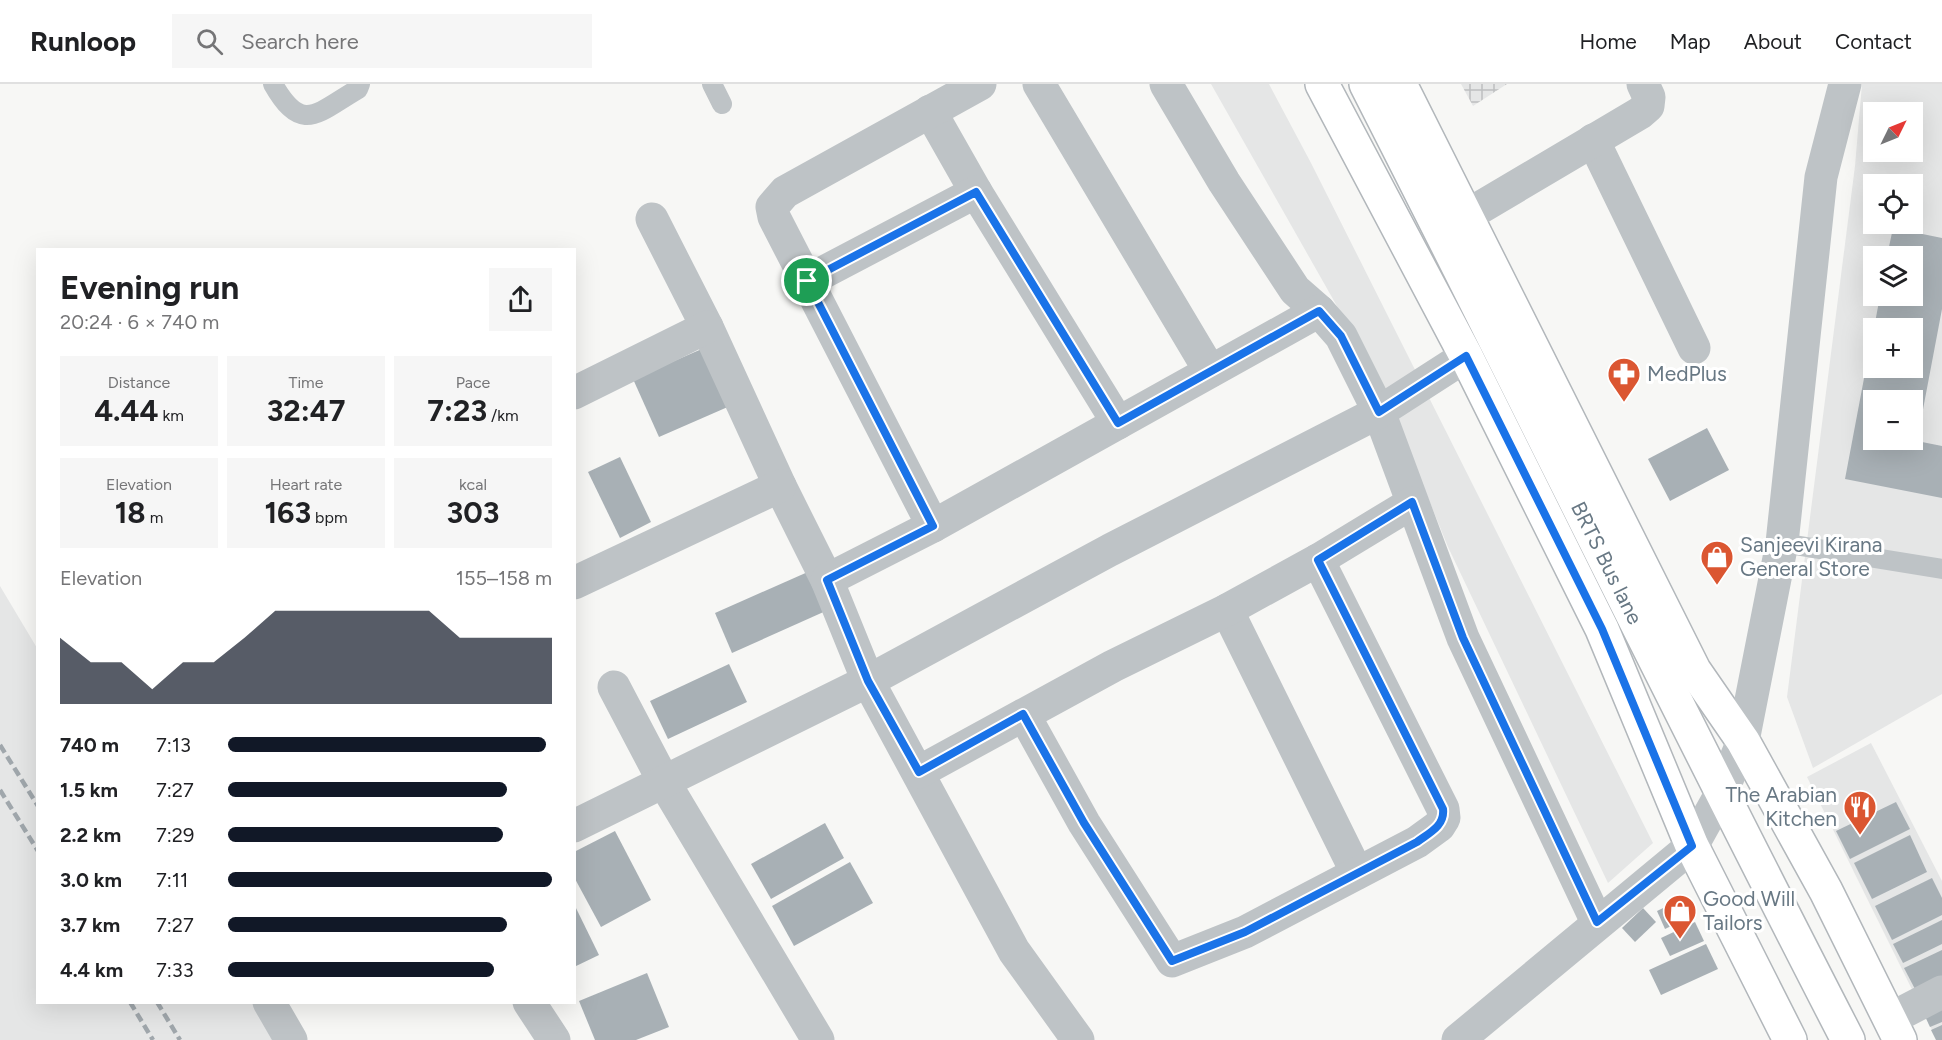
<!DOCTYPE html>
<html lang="en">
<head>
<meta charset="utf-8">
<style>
	:root { --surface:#fff; --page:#f6f6f6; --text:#202124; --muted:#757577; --line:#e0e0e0; --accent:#111827 }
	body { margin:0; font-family:Figtree,sans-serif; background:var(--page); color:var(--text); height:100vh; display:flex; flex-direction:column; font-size:22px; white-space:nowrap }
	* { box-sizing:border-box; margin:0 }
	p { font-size:20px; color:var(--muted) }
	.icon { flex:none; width:33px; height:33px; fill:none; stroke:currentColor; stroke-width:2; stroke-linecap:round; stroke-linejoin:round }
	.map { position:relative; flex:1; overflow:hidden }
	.sheet { position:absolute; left:36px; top:164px; width:540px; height:756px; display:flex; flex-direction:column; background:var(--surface); border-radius:0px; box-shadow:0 6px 24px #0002 }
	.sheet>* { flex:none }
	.needle { width:39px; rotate:47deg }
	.controls { position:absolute; left:1863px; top:18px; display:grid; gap:12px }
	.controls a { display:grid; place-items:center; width:60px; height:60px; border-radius:0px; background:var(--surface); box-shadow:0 6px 24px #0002; font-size:30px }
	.pin { position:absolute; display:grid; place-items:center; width:51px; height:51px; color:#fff; margin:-26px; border:3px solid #fff; border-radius:50%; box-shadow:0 2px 6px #0007 }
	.round { display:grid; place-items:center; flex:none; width:63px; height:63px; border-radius:0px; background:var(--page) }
	.headline { display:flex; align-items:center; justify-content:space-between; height:102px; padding:0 24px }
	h1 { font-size:33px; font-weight:700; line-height:45px }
	.stats { display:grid; grid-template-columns:repeat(3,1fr); gap:9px; height:102px; padding:6px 24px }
	.stats div { display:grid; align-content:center; border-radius:0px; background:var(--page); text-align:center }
	.stats b { font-size:30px; font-weight:700 }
	.stats small { font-size:16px; font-weight:400 }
	.stats p { font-size:16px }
	.chart { height:168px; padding:12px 24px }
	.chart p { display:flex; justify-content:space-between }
	.chart svg { width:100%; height:108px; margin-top:6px; fill:var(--accent); opacity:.7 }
	ul { padding:0 24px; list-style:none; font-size:20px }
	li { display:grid; grid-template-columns:96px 72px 1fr; align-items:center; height:45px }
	li i { height:15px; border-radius:8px; background:var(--accent) }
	header { display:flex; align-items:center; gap:36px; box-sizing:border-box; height:84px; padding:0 30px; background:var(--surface); border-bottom:2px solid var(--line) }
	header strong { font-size:28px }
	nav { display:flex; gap:33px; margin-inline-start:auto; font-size:21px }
	.search { width:420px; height:54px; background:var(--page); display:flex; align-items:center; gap:15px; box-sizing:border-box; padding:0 21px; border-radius:0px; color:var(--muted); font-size:22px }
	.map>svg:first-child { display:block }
	.built { fill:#e5e6e6; fill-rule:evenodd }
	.industrial { fill:url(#industrial-grid) }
	.building { fill:#a8b0b5; fill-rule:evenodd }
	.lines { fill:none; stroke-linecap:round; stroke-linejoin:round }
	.primary-casing { stroke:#b2b7bb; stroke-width:36 }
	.lane { stroke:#bec3c6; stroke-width:20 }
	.street { stroke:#bec3c6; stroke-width:33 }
	.primary { stroke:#fff; stroke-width:33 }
	.rail { stroke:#a0a7ac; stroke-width:4.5; stroke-dasharray:9 4.5; stroke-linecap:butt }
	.route-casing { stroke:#fff; stroke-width:12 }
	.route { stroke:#1a73e8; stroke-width:8 }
	.labels { text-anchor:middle; stroke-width:6; stroke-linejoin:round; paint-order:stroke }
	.poi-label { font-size:21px; fill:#687884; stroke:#fff; text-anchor:start }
	.street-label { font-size:21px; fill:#687884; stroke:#fff }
</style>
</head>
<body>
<header>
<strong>Runloop</strong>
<div class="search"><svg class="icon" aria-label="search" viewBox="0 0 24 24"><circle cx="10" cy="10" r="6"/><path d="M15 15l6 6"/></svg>Search here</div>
<nav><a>Home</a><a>Map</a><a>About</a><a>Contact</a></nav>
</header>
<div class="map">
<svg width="1942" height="956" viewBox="0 0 1942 956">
	<defs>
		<pattern id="industrial-grid" width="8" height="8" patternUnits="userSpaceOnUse" patternTransform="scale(1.5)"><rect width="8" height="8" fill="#e5e6e6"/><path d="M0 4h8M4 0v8" fill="none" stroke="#bdbfc0"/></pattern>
	</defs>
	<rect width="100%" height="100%" fill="#f7f7f5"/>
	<!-- built -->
	<g class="built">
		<path d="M1211,0H1269L1311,79L1653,759L1608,799L1448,463L1384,305Z"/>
		<path d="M1862,0H1942V610L1813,684L1787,613L1855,82ZM1874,28H1912V68H1874ZM1874,100H1912V140H1874ZM1874,172H1912V212H1874ZM1874,244H1912V284H1874ZM1874,316H1912V356H1874Z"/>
		<path d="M0,502L37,564L38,918H255L278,956H0Z"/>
		<path d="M1871,659L1942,797V956H1937L1807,693Z"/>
	</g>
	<!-- industrial -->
	<path class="industrial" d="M1461,0H1507L1473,22Z"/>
	<!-- building -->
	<g class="building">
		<path d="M1893,144L1942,154V225L1917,357L1942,362V414L1845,395L1872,252L1874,284H1912V244H1874L1880,212H1912V172H1887ZM1874,316H1912V356H1874Z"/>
		<path d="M704,264L730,322L659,353L633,295Z"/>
		<path d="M1707,344L1729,386L1670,417L1648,375Z"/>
		<path d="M620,373L651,438L620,454L588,388Z"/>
		<path d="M810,487L828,526L732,569L715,529Z"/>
		<path d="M729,580L747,618L668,655L650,617Z"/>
		<path d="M1896,718L1910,745L1850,775L1836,747Z"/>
		<path d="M825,739L844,774L771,815L751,780Z"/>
		<path d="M615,747L651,816L601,843L574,793V768Z"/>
		<path d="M1910,751L1927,788L1872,815L1854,779Z"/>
		<path d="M850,778L873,819L794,862L772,822Z"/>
		<path d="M1932,794L1942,814V831L1892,856L1875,822Z"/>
		<path d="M1684,814L1692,832L1665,845L1657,827Z"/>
		<path d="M574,820L599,871L574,883Z"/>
		<path d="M1643,824L1656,838L1635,858L1622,844Z"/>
		<path d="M1942,836V860L1903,879L1893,860Z"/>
		<path d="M1695,838L1704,857L1670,872L1661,854Z"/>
		<path d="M1706,860L1718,885L1661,911L1649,886Z"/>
		<path d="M1942,866V894L1916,907L1904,884Z"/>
		<path d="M647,889L669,943L636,956H595L579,917Z"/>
		<path d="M1942,919V938L1930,943L1923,928Z"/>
		<path d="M1942,941V956H1936L1931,946Z"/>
	</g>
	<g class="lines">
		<!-- primary casing -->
		<g class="primary-casing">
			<g id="primary">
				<path d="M1322,0L1466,272L1602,545L1692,762L1790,956"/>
				<path id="s1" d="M1366,0C1528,318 1684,639 1848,956"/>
				<path d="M1400,0L1694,586L1743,657L1826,807L1900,956"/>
			</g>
		</g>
		<!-- lane -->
		<g class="lane">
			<path d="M273,0C302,51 317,29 358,5L360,0"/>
			<path d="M712,0L722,20"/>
			<path d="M1782,459L1942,485"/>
		</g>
		<!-- street -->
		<g class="street">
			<path d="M1039,0L1210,287"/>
			<path d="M1166,0L1224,98L1295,206L1319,227L1341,252L1379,328L1463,554L1597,838"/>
			<path d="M930,27L976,108L1118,339"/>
			<path d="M1593,56L1694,264"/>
			<path d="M1466,132L1640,29L1648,22L1649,13L1643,0"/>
			<path d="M652,135L707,243L780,402L827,496L868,597L1014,867L1078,956"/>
			<path d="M807,197L976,108"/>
			<path d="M574,309L707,243"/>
			<path d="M933,442L774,133L772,123L785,108L980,0"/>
			<path d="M827,496L933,442L1319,227"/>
			<path d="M574,499L780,402"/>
			<path d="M1227,526L1357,789"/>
			<path d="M614,603L664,698L818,956"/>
			<path d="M1024,631L1084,739L1172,877L1245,848L1417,758L1439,742L1444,734L1443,725L1318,476"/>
			<path d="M919,688L1113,582L1227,526L1318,476L1412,419"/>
			<path d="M574,742L868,597L1110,466L1379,328L1466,272"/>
			<path d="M269,918L291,956"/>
			<path d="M529,918L554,956"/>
			<path d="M1890,935L1942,908"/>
			<path d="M1458,956L1692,762L1722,708L1743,657L1782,459L1821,93L1845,0"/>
		</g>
		<!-- primary -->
		<use href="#primary" class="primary"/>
		<!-- rail -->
		<g class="rail">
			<path d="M0,661L38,722"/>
			<path d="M0,706L38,767"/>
			<path d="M130,918L153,956"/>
			<path d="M157,918L180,956"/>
		</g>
	</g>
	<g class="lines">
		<!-- route casing -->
		<g class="route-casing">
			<path id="route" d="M976,108L1118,339L1319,227L1341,252L1379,328L1466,272L1602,545L1692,762L1597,838L1463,554L1412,418L1318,476L1443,725C1445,742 1429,749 1417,758L1245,848L1172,877L1084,739L1023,630L919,688L868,597L827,496L933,442L807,197Z"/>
		</g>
		<!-- route -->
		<use href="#route" class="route"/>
	</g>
	<!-- icons -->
	<defs>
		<g id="pharmacy-pin" transform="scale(1.725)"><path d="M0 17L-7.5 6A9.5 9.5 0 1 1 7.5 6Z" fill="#db5631" stroke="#fff"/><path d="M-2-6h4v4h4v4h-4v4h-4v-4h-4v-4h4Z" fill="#fff"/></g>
		<g id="shop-pin" transform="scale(1.725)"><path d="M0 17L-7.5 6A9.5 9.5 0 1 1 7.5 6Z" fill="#db5631" stroke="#fff"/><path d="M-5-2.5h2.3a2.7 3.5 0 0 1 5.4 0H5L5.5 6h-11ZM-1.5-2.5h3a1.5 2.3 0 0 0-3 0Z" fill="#fff"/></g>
		<g id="restaurant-pin" transform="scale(1.725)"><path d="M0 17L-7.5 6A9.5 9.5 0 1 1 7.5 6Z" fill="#db5631" stroke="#fff"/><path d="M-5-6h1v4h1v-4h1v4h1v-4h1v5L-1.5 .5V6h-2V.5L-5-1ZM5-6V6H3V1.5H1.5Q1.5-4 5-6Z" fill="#fff"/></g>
	</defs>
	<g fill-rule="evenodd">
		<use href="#pharmacy-pin" x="1624" y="290"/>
		<use href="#shop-pin" x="1717" y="473"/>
		<use href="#restaurant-pin" x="1860" y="723"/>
		<use href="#shop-pin" x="1680" y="827"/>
	</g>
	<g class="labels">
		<!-- poi labels -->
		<g class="poi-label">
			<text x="1647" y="297">MedPlus</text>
			<text x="1740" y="468">Sanjeevi Kirana<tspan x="1740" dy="24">General Store</tspan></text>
			<text x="1837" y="718" text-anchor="end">The Arabian<tspan x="1837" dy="24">Kitchen</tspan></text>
			<text x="1703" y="822">Good Will<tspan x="1703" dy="24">Tailors</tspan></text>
		</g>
		<!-- street labels -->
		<g class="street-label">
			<text dy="7" stroke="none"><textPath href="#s1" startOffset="536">BRTS Bus lane</textPath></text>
		</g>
	</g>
</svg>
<div class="controls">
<a><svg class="needle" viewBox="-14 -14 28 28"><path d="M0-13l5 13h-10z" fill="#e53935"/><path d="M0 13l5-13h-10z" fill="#757577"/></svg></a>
<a><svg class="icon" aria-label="locate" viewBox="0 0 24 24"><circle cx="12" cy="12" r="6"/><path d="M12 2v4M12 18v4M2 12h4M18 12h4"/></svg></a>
<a><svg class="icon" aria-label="layers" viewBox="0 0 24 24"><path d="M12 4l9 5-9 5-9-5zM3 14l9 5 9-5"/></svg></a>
<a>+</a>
<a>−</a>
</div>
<div class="pin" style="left:807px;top:197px;background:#1e9e55"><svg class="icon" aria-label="arrive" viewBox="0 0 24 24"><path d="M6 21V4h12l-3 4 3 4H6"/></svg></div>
<section class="sheet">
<div class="headline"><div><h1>Evening run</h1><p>20:24 · 6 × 740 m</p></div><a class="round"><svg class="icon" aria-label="share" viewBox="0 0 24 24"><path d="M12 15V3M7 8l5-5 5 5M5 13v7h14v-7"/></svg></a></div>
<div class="stats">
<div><p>Distance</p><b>4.44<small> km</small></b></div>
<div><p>Time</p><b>32:47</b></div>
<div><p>Pace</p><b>7:23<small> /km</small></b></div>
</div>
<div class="stats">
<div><p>Elevation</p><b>18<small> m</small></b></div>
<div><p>Heart rate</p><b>163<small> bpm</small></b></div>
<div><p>kcal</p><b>303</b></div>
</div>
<div class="chart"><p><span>Elevation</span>155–158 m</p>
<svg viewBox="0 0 160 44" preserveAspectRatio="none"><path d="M0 44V17L10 27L20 27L30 38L40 27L50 27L60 17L70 6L80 6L90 6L100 6L110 6L120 6L130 17L140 17L150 17L160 17V44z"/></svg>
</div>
<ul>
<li><b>740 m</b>7:13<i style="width:98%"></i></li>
<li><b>1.5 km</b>7:27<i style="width:86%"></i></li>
<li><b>2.2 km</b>7:29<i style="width:85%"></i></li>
<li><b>3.0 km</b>7:11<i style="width:100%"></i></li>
<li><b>3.7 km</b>7:27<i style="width:86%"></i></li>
<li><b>4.4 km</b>7:33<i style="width:82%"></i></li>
</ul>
</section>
</div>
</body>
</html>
